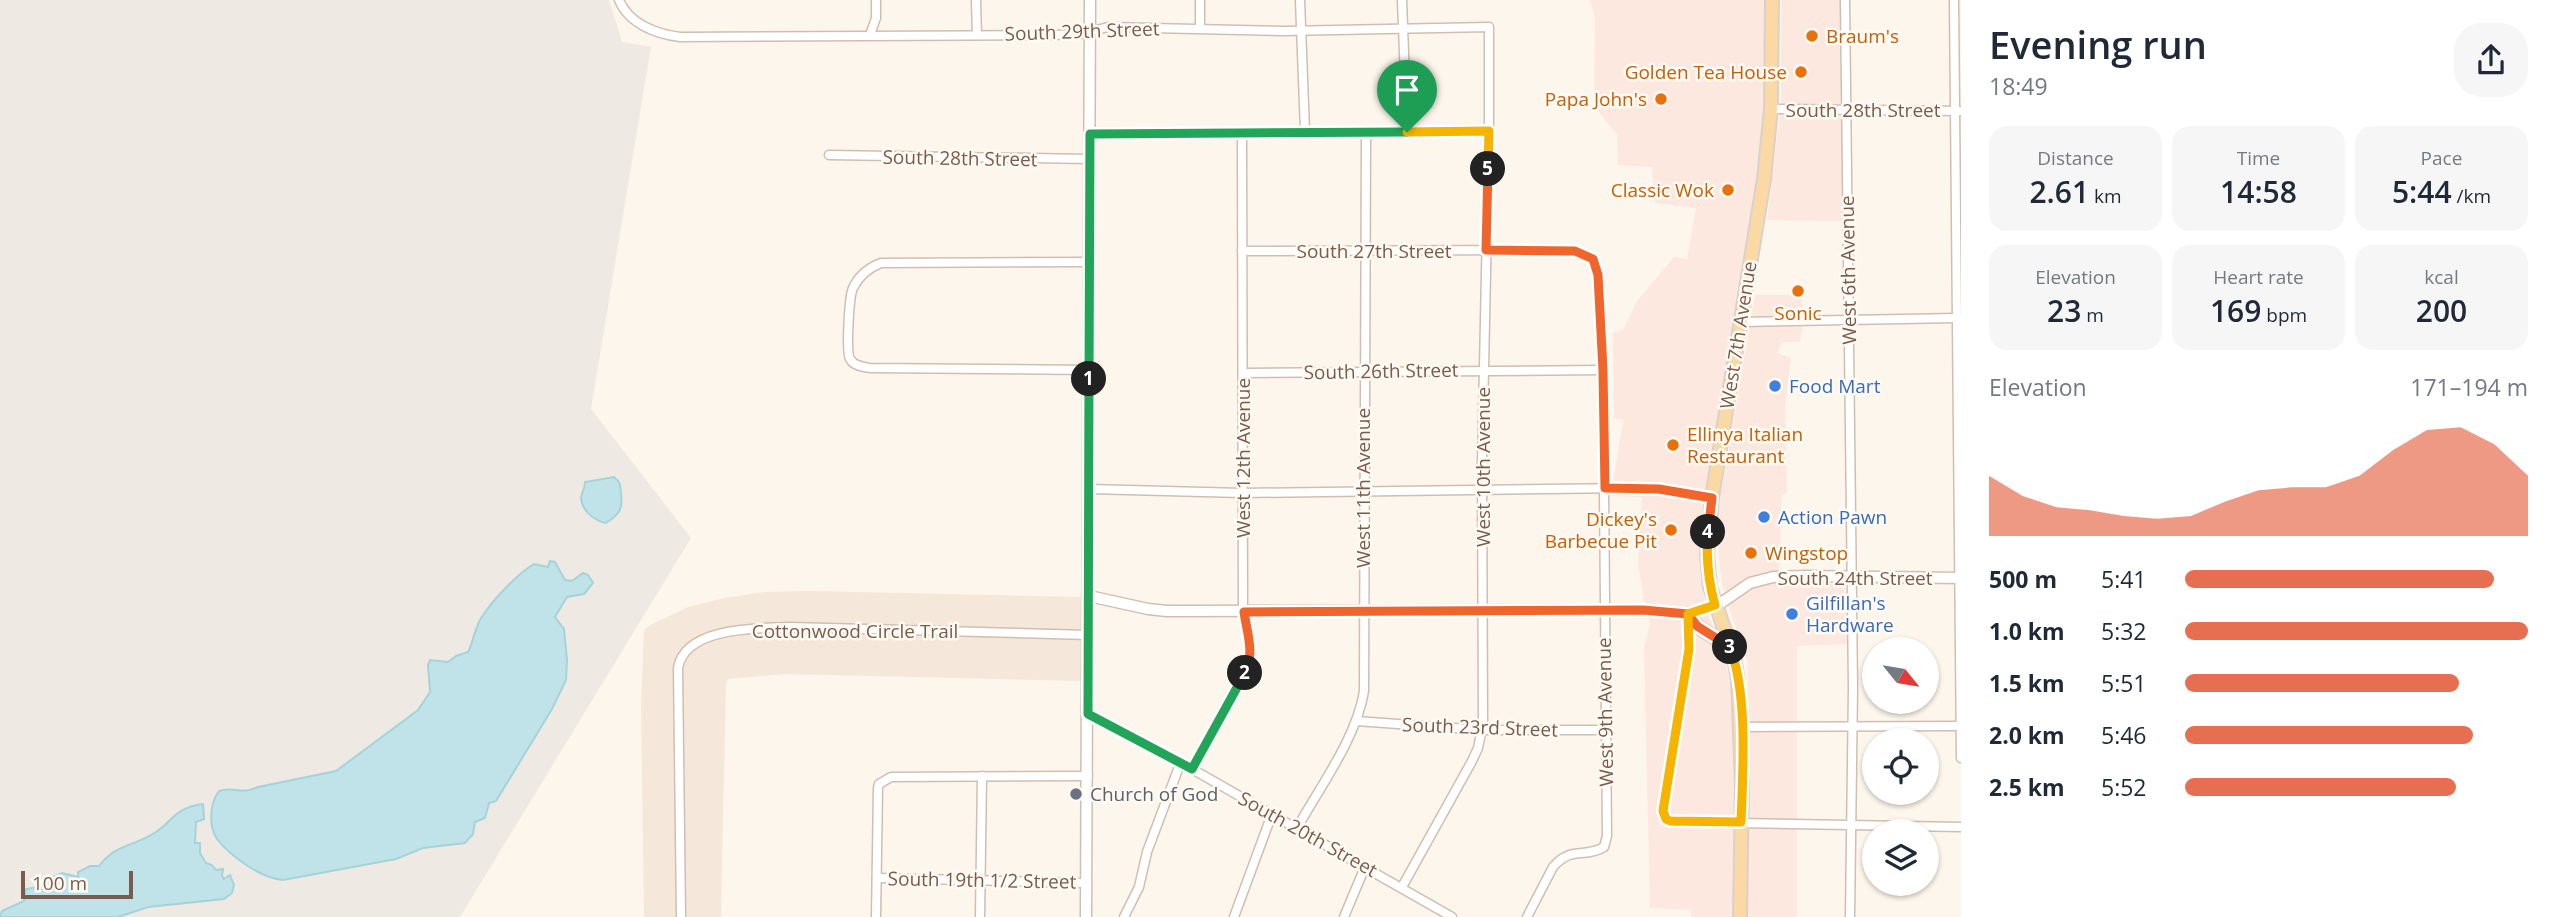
<!DOCTYPE html>
<html lang="en">
<head>
<meta charset="utf-8">
<style>
	:root { --surface:#fff; --page:#f6f6f7; --text:#1f2937; --muted:#747a83; --accent:#e76f51 }
	body { margin:0; font-family:"Open Sans",sans-serif; background:var(--page); color:var(--text); height:100vh; display:flex; flex-direction:column; font-size:26px; white-space:nowrap }
	* { box-sizing:border-box; margin:0 }
	p { font-size:23px; color:var(--muted) }
	.icon { flex:none; width:38px; height:38px; fill:none; stroke:currentColor; stroke-width:2; stroke-linecap:round; stroke-linejoin:round }
	.map { position:relative; flex:1; overflow:hidden }
	.panel { display:flex; flex-direction:column; background:var(--surface); width:595px }
	.panel>* { flex:none }
	.needle { width:46px; rotate:120deg }
	.tools { position:absolute; left:1862px; top:637px; display:grid; gap:14px }
	.tools a { display:grid; place-items:center; width:77px; height:77px; border-radius:50%; background:var(--surface); box-shadow:0 2px 5px #0004; font-size:35px }
	.scale { position:absolute; left:21px; bottom:18px; width:112px; box-sizing:border-box; padding-left:7px; border:4px solid #7a5c4d; border-top:0; font-size:19px; line-height:24px; white-space:nowrap; color:#7a5c4d; -webkit-text-stroke:5px #fffaf3; paint-order:stroke }
	.pin { position:absolute; display:grid; place-items:center; width:60px; height:60px; color:#fff; margin:-72px -30px; border-radius:50% 50% 50% 0; rotate:-45deg; box-shadow:0 0 7px #0007 }
	.pin .icon { rotate:45deg }
	.km { position:absolute; width:35px; height:35px; margin:-18px; border-radius:50%; background:#222; color:#fff; font-size:19px; line-height:35px; text-align:center }
	.round { display:grid; place-items:center; flex:none; width:74px; height:74px; border-radius:28px; background:var(--page) }
	.summary { display:flex; align-items:center; justify-content:space-between; height:119px; padding:0 28px }
	h1 { font-size:38px; font-weight:600; line-height:52px }
	.figures { display:grid; grid-template-columns:repeat(3,1fr); gap:10px; height:119px; padding:7px 28px }
	.figures div { display:grid; align-content:center; border-radius:18px; background:var(--page); text-align:center }
	.figures b { font-size:30px; font-weight:600 }
	.figures small { font-size:19px; font-weight:400 }
	.figures p { font-size:19px }
	.chart { height:196px; padding:14px 28px }
	.chart p { display:flex; justify-content:space-between }
	.chart svg { width:100%; height:126px; margin-top:7px; fill:var(--accent); opacity:.7 }
	ul { padding:0 28px; list-style:none; font-size:23px }
	li { display:grid; grid-template-columns:112px 84px 1fr; align-items:center; height:52px }
	li i { height:18px; border-radius:9px; background:var(--accent) }
	main { display:flex; flex:1; min-height:0 }
	.map>svg:first-child { display:block }
	.residential { fill:#f5e8da }
	.commercial { fill:#fde8e0 }
	.industrial { fill:#efe9e4 }
	.water { fill:#bfe3e8; stroke:#a5d3da; stroke-width:2 }
	.lines { fill:none; stroke-linecap:round; stroke-linejoin:round }
	.minor-casing { stroke:#d1beb0; stroke-width:11 }
	.tertiary-casing { stroke:#d1beb0; stroke-width:13 }
	.primary-casing { stroke:#dad1cd; stroke-width:16 }
	.minor { stroke:#fff; stroke-width:8 }
	.tertiary { stroke:#fff; stroke-width:10 }
	.primary { stroke:#fbd9a5; stroke-width:12 }
	.split-1-casing { stroke:#fff; stroke-width:14 }
	.split-2-casing { stroke:#fff; stroke-width:14 }
	.split-3-casing { stroke:#fff; stroke-width:14 }
	.split-4-casing { stroke:#fff; stroke-width:14 }
	.split-5-casing { stroke:#fff; stroke-width:14 }
	.split-6-casing { stroke:#fff; stroke-width:14 }
	.split-1 { stroke:#22a559; stroke-width:9 }
	.split-2 { stroke:#22a559; stroke-width:9 }
	.split-3 { stroke:#f0652b; stroke-width:9 }
	.split-4 { stroke:#f5b400; stroke-width:9 }
	.split-5 { stroke:#f0652b; stroke-width:9 }
	.split-6 { stroke:#f5b400; stroke-width:9 }
	.food-dot { fill:#e8710a; stroke:#fffaf3; stroke-width:2.5 }
	.shop-dot { fill:#3f7fe0; stroke:#fffaf3; stroke-width:2.5 }
	.worship-dot { fill:#6b7280; stroke:#fffaf3; stroke-width:2.5 }
	.labels { text-anchor:middle; stroke-width:5; stroke-linejoin:round; paint-order:stroke }
	.street-label { font-size:19px; fill:#7a5c4d; stroke:#fffaf3 }
	.food-label { font-size:19px; fill:#c56008; stroke:#fffaf3; text-anchor:end }
	.shop-label { font-size:19px; fill:#366cbe; stroke:#fffaf3; text-anchor:start }
	.worship-label { font-size:19px; fill:#5b616d; stroke:#fffaf3; text-anchor:start }
</style>
</head>
<body>
<main>
<div class="map">
<svg width="1961" height="917" viewBox="0 0 1961 917">
	<rect width="100%" height="100%" fill="#fdf6ec"/>
	<!-- residential -->
	<path class="residential" d="M811,591L1082,597L1083,681L785,674L728,679L726,683L721,917H644L641,706L644,630L650,625L688,607L724,598L764,592Z"/>
	<!-- commercial -->
	<g class="commercial">
		<path d="M1590,0H1768L1766,98L1756,189L1699,539L1705,605L1686,610L1645,606L1638,565L1642,497L1611,496L1623,420L1614,418L1613,333L1623,330L1637,301L1674,257L1687,259L1696,208L1655,203L1652,167L1618,165L1617,135L1594,106L1595,18Z"/>
		<path d="M1781,0H1842V104L1781,105Z"/>
		<path d="M1780,113L1842,115L1844,221L1767,220Z"/>
		<path d="M1755,295H1801L1803,325L1800,342H1782L1777,353L1791,358L1785,407L1787,494H1782L1779,571H1768L1751,577L1725,592L1722,585L1719,557L1717,518Z"/>
		<path d="M1777,581L1844,582L1847,644L1797,646V917H1747L1750,738L1747,660L1728,605L1733,599L1753,585Z"/>
		<path d="M1647,613L1687,618L1708,614L1720,643L1729,676L1735,720L1734,917H1691V910L1650,908L1644,648L1650,624Z"/>
	</g>
	<!-- industrial -->
	<path class="industrial" d="M0,0H609L622,42L651,47L591,409L691,538L460,917H0Z"/>
	<!-- water -->
	<g class="water">
		<path d="M614,477C621,483 620,485 621,493C623,509 620,514 606,523C595,521 583,512 581,499C581,494 585,488 585,482Z"/>
		<path d="M550,561L555,562L565,580L572,581L583,573L588,575L593,583L584,594L567,597L555,617L564,629L567,660L566,680L552,709L496,801L489,803L485,818L475,822L473,834L465,843L423,848L396,859L283,880C261,878 231,857 217,839C208,825 210,803 219,791C234,786 242,795 258,787L336,771L418,710L430,692L428,665L430,660L448,662L456,656L468,652C474,641 475,625 483,615C494,599 517,574 534,564L548,567Z"/>
		<path d="M203,804L204,819L196,822L195,843H200V853L206,863L212,865L216,870L223,869L222,876L224,879L230,875L234,885L232,893L224,899L148,907L118,917H0L2,911L24,901L26,889L37,887L42,889L50,878L62,873L78,877V872L90,866H99C115,845 130,847 151,835C173,823 172,808 203,804Z"/>
	</g>
	<g class="lines">
		<!-- minor casing -->
		<g class="minor-casing">
			<g id="minor">
				<path d="M619,0C629,24 656,34 680,37L1051,35L1081,34L1108,27L1284,31L1489,27V131L1482,462L1483,724L1478,748L1472,761L1402,887"/>
				<path d="M976,0L977,35"/>
				<path d="M1200,0V28"/>
				<path d="M1300,0L1305,131"/>
				<path d="M1402,0L1407,132"/>
				<path d="M1845,0L1853,688L1850,917"/>
				<path d="M1954,0L1961,758"/>
				<path d="M870,35L876,18V0"/>
				<path d="M1771,109L1961,111"/>
				<path d="M1090,134L1489,131"/>
				<path d="M829,155L1090,159"/>
				<path d="M1242,251L1528,250L1575,251L1593,259L1598,275L1603,370L1607,836L1604,847C1584,859 1572,845 1553,867L1527,917"/>
				<path d="M1740,322L1957,318"/>
				<path d="M1089,370L870,368C863,367 854,366 850,359C846,352 849,296 853,288C859,275 868,268 881,263L1090,262"/>
				<path d="M1243,373L1603,370"/>
				<path d="M1089,489L1242,493L1629,488L1659,489L1712,498"/>
				<path d="M1688,617L1689,649L1663,811L1666,819L1679,822L1961,827"/>
				<path d="M1089,714L1192,769L1452,917"/>
				<path d="M1356,721L1482,730H1604"/>
				<path d="M1741,727L1961,726"/>
				<path d="M1192,769L1250,664L1251,652L1243,612L1242,132"/>
				<path d="M1297,828C1320,787 1357,737 1364,691L1366,132"/>
				<path d="M877,878L1086,883"/>
				<path d="M681,917L678,668C685,627 757,628 790,627L1088,635"/>
				<path d="M876,917L878,788L879,784L891,777L1088,776"/>
				<path d="M980,917L982,776"/>
				<path d="M1124,917L1139,887L1147,852L1180,764"/>
				<path d="M1234,917L1272,814"/>
				<path d="M1344,917L1365,867"/>
			</g>
		</g>
		<!-- tertiary casing -->
		<g class="tertiary-casing">
			<g id="tertiary">
				<path d="M1089,596L1148,609L1167,611L1643,610L1688,614L1721,603L1750,583L1773,577L1805,576L1961,578"/>
				<path d="M1086,917L1090,0"/>
			</g>
		</g>
		<!-- primary casing -->
		<g class="primary-casing">
			<g id="primary">
				<path d="M1688,614L1697,626L1729,647"/>
				<path d="M1740,917L1742,785L1738,680L1734,658L1710,587L1707,554L1712,498L1764,179L1771,109L1772,0"/>
			</g>
		</g>
		<!-- minor -->
		<use href="#minor" class="minor"/>
		<!-- tertiary -->
		<use href="#tertiary" class="tertiary"/>
		<!-- primary -->
		<use href="#primary" class="primary"/>
	</g>
	<g class="lines">
		<!-- split-1 casing -->
		<g class="split-1-casing">
			<path id="split-1" d="M1089,379L1090,134L1407,132"/>
		</g>
		<!-- split-2 casing -->
		<g class="split-2-casing">
			<path id="split-2" d="M1089,379L1088,714L1192,769L1245,673"/>
		</g>
		<!-- split-3 casing -->
		<g class="split-3-casing">
			<path id="split-3" d="M1245,673C1255,653 1247,633 1244,612L1643,610L1688,614L1697,626L1730,647"/>
		</g>
		<!-- split-4 casing -->
		<g class="split-4-casing">
			<path id="split-4" d="M1708,532C1706,557 1708,581 1715,605L1688,614L1689,649L1663,811L1666,819L1670,821L1741,822C1743,770 1748,695 1730,647"/>
		</g>
		<!-- split-5 casing -->
		<g class="split-5-casing">
			<path id="split-5" d="M1488,169L1486,250L1575,251L1593,259L1598,275L1603,370L1605,488L1659,489L1712,498L1708,532"/>
		</g>
		<!-- split-6 casing -->
		<g class="split-6-casing">
			<path id="split-6" d="M1407,132L1489,131L1488,169"/>
		</g>
		<!-- split-1 -->
		<use href="#split-1" class="split-1"/>
		<!-- split-2 -->
		<use href="#split-2" class="split-2"/>
		<!-- split-3 -->
		<use href="#split-3" class="split-3"/>
		<!-- split-4 -->
		<use href="#split-4" class="split-4"/>
		<!-- split-5 -->
		<use href="#split-5" class="split-5"/>
		<!-- split-6 -->
		<use href="#split-6" class="split-6"/>
	</g>
	<!-- markers -->
	<g class="food-dot">
		<circle cx="1812" cy="36" r="7"/>
		<circle cx="1801" cy="72" r="7"/>
		<circle cx="1661" cy="99" r="7"/>
		<circle cx="1728" cy="190" r="7"/>
		<circle cx="1798" cy="291" r="7"/>
		<circle cx="1673" cy="445" r="7"/>
		<circle cx="1671" cy="530" r="7"/>
		<circle cx="1751" cy="553" r="7"/>
	</g>
	<g class="shop-dot">
		<circle cx="1775" cy="386" r="7"/>
		<circle cx="1764" cy="517" r="7"/>
		<circle cx="1792" cy="614" r="7"/>
	</g>
	<circle class="worship-dot" cx="1076" cy="794" r="7"/>
	<g class="labels">
		<!-- street labels -->
		<g class="street-label">
			<text transform="translate(1082 31) rotate(-2)" y="7">South 29th Street</text>
			<text x="1863" y="117">South 28th Street</text>
			<text transform="translate(960 158) rotate(1)" y="7">South 28th Street</text>
			<text x="1374" y="258">South 27th Street</text>
			<text transform="translate(1848 270) rotate(-91)" y="7">West 6th Avenue</text>
			<text transform="translate(1738 335) rotate(-81)" y="7">West 7th Avenue</text>
			<text transform="translate(1381 371) rotate(-1)" y="7">South 26th Street</text>
			<text transform="translate(1243 458) rotate(-90)" y="7">West 12th Avenue</text>
			<text transform="translate(1483 467) rotate(-90)" y="7">West 10th Avenue</text>
			<text transform="translate(1363 488) rotate(-90)" y="7">West 11th Avenue</text>
			<text x="1855" y="585">South 24th Street</text>
			<text x="855" y="638">Cottonwood Circle Trail</text>
			<text transform="translate(1605 712) rotate(-91)" y="7">West 9th Avenue</text>
			<text transform="translate(1480 727) rotate(2)" y="7">South 23rd Street</text>
			<text transform="translate(1308 834) rotate(29)" y="7">South 20th Street</text>
			<text transform="translate(982 880) rotate(1)" y="7">South 19th 1/2 Street</text>
		</g>
		<!-- food labels -->
		<g class="food-label">
			<text x="1826" y="43" text-anchor="start">Braum's</text>
			<text x="1787" y="79">Golden Tea House</text>
			<text x="1647" y="106">Papa John's</text>
			<text x="1714" y="197">Classic Wok</text>
			<text x="1798" y="320" text-anchor="middle">Sonic</text>
			<text x="1687" y="441" text-anchor="start">Ellinya Italian<tspan x="1687" dy="22">Restaurant</tspan></text>
			<text x="1657" y="526">Dickey's<tspan x="1657" dy="22">Barbecue Pit</tspan></text>
			<text x="1765" y="560" text-anchor="start">Wingstop</text>
		</g>
		<!-- shop labels -->
		<g class="shop-label">
			<text x="1789" y="393">Food Mart</text>
			<text x="1778" y="524">Action Pawn</text>
			<text x="1806" y="610">Gilfillan's<tspan x="1806" dy="22">Hardware</tspan></text>
		</g>
		<!-- worship labels -->
		<g class="worship-label">
			<text x="1090" y="801">Church of God</text>
		</g>
	</g>
</svg>
<div class="tools">
<a><svg class="needle" viewBox="-14 -14 28 28"><path d="M0-13l5 13h-10z" fill="#e53935"/><path d="M0 13l5-13h-10z" fill="#747a83"/></svg></a>
<a><svg class="icon" aria-label="locate" viewBox="0 0 24 24"><circle cx="12" cy="12" r="6"/><path d="M12 2v4M12 18v4M2 12h4M18 12h4"/></svg></a>
<a><svg class="icon" aria-label="layers" viewBox="0 0 24 24"><path d="M12 4l9 5-9 5-9-5zM3 14l9 5 9-5"/></svg></a>
</div>
<div class="scale">100 m</div>
<div class="pin" style="left:1407px;top:132px;background:#1e9e55"><svg class="icon" aria-label="arrive" viewBox="0 0 24 24"><path d="M6 21V4h12l-3 4 3 4H6"/></svg></div>
<b class="km" style="left:1089px;top:379px">1</b>
<b class="km" style="left:1245px;top:673px">2</b>
<b class="km" style="left:1730px;top:647px">3</b>
<b class="km" style="left:1708px;top:532px">4</b>
<b class="km" style="left:1488px;top:169px">5</b>
</div>
<section class="panel">
<div class="summary"><div><h1>Evening run</h1><p>18:49</p></div><a class="round"><svg class="icon" aria-label="share" viewBox="0 0 24 24"><path d="M12 15V3M7 8l5-5 5 5M5 13v7h14v-7"/></svg></a></div>
<div class="figures">
<div><p>Distance</p><b>2.61<small> km</small></b></div>
<div><p>Time</p><b>14:58</b></div>
<div><p>Pace</p><b>5:44<small> /km</small></b></div>
</div>
<div class="figures">
<div><p>Elevation</p><b>23<small> m</small></b></div>
<div><p>Heart rate</p><b>169<small> bpm</small></b></div>
<div><p>kcal</p><b>200</b></div>
</div>
<div class="chart"><p><span>Elevation</span>171–194 m</p>
<svg viewBox="0 0 160 44" preserveAspectRatio="none"><path d="M0 44V23L10 30L20 34L30 35L40 37L50 38L60 37L70 32L80 28L90 27L100 27L110 23L120 14L130 7L140 6L150 12L160 23V44z"/></svg>
</div>
<ul>
<li><b>500 m</b>5:41<i style="width:90%"></i></li>
<li><b>1.0 km</b>5:32<i style="width:100%"></i></li>
<li><b>1.5 km</b>5:51<i style="width:80%"></i></li>
<li><b>2.0 km</b>5:46<i style="width:84%"></i></li>
<li><b>2.5 km</b>5:52<i style="width:79%"></i></li>
</ul>
</section>
</main>
</body>
</html>
